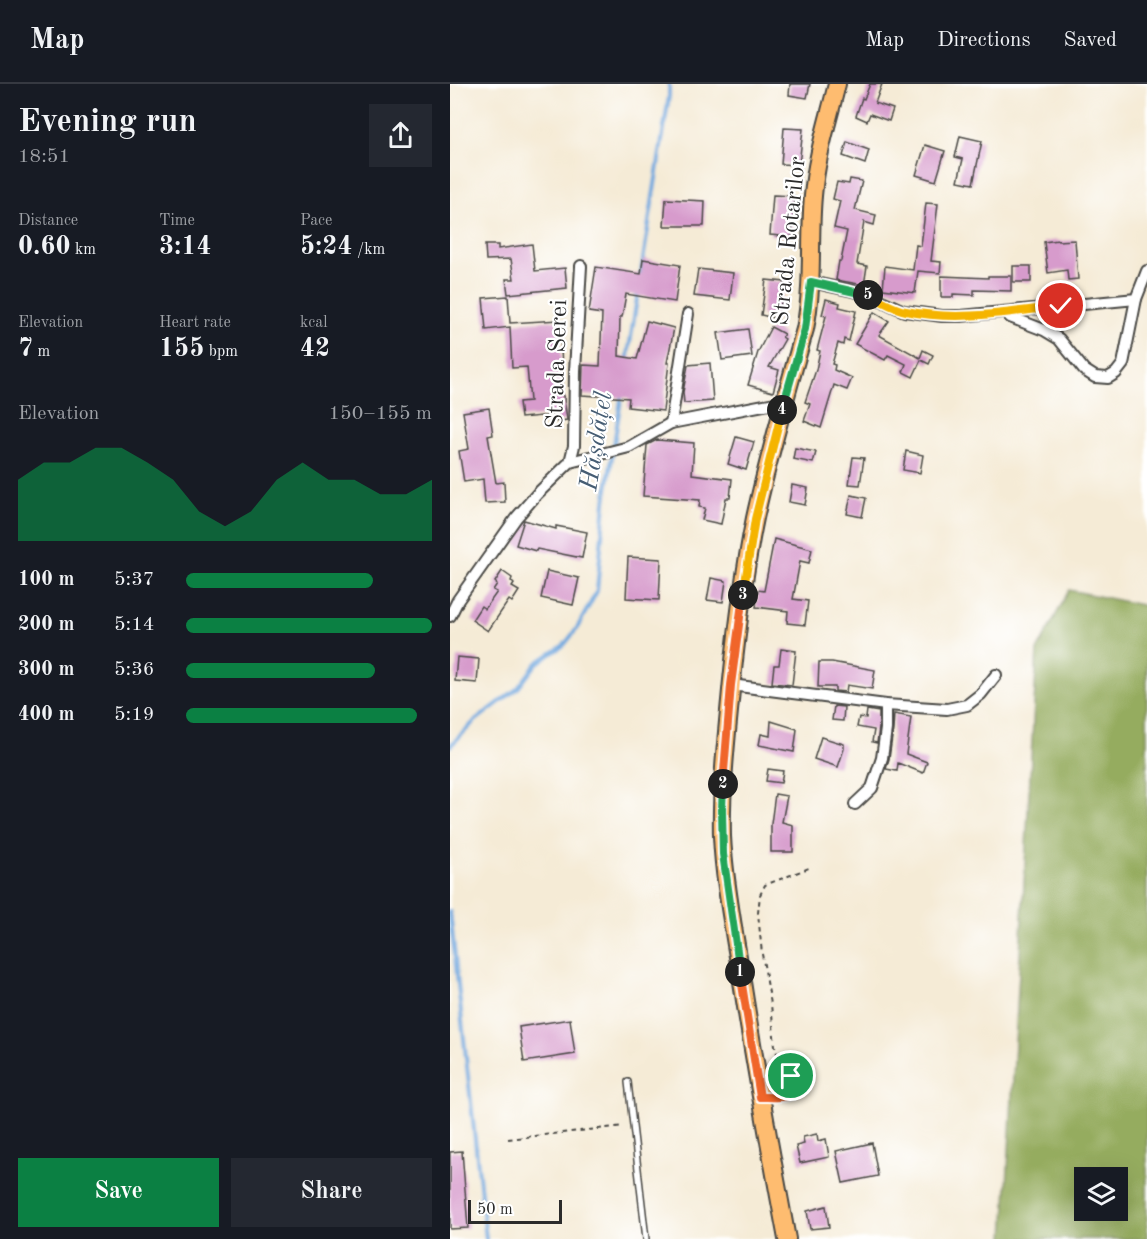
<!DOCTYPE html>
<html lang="en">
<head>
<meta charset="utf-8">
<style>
	:root { --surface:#171b24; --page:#242831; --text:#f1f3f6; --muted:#9ea1a6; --line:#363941; --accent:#0b8043 }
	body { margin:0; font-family:"Old Standard TT",serif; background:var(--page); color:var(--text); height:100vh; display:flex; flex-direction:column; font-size:22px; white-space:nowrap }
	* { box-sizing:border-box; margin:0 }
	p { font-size:20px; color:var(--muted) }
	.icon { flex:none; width:33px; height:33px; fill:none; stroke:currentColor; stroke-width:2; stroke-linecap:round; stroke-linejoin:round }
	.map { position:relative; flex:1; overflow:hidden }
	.drawer { display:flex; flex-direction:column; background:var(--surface); width:450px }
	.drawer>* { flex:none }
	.tools { position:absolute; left:624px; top:1083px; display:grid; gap:12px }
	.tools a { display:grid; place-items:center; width:54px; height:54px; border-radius:0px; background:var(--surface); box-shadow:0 6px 24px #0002; font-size:30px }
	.scale { position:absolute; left:18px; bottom:15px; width:94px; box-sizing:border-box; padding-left:6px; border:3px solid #2b2b2b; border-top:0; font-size:16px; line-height:21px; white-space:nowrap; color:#2b2b2b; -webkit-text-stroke:4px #fff; paint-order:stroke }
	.pin { position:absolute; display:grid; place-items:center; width:51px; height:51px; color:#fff; margin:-26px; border:3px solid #fff; border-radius:50%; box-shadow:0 2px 6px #0007 }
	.km { position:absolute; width:30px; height:30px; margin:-15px; border-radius:50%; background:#222; color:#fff; font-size:16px; line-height:30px; text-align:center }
	.round { display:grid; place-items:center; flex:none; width:63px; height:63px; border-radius:0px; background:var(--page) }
	.head { display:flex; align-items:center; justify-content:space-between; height:102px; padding:0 18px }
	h1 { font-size:33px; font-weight:800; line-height:45px }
	.metrics { display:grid; grid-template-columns:repeat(3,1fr); gap:9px; height:102px; padding:6px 18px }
	.metrics div { display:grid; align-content:center }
	.metrics b { font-size:26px; font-weight:800 }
	.metrics small { font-size:16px; font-weight:400 }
	.metrics p { font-size:16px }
	.chart { height:168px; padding:12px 18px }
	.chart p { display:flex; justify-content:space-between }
	.chart svg { width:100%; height:108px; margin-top:6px; fill:var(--accent); opacity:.7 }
	.action { display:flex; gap:12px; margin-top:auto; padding:12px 18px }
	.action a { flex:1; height:69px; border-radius:0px; background:var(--accent); color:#fff; font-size:24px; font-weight:800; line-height:69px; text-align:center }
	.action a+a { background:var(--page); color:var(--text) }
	ul { padding:0 18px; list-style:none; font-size:20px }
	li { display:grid; grid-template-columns:96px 72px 1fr; align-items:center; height:45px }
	li i { height:15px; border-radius:8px; background:var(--accent) }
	header { display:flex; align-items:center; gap:36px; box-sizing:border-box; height:84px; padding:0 30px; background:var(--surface); border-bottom:2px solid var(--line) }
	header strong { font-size:28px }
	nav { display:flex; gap:33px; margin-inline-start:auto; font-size:21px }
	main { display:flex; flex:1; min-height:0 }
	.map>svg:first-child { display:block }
	.forest { fill:#95ac5e; stroke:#606c44; stroke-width:1.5; fill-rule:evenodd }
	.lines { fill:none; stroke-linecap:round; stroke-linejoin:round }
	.stream { stroke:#6fa7de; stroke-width:4 }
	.building { fill:#d79bcc }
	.lane-casing { stroke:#494845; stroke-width:8 }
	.street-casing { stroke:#494845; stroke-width:14 }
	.primary-casing { stroke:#494845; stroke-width:20 }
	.path { stroke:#494845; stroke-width:2; stroke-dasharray:4.5 4.5; stroke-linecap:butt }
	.lane { stroke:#fff; stroke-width:5 }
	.street { stroke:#fff; stroke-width:10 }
	.primary { stroke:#febc70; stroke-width:16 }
	.split-1-casing { stroke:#fff; stroke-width:12 }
	.split-2-casing { stroke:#fff; stroke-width:12 }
	.split-3-casing { stroke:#fff; stroke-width:12 }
	.split-4-casing { stroke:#fff; stroke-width:12 }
	.split-5-casing { stroke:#fff; stroke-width:12 }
	.split-6-casing { stroke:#fff; stroke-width:12 }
	.split-1 { stroke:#f0652b; stroke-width:8 }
	.split-2 { stroke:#22a559; stroke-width:8 }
	.split-3 { stroke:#f0652b; stroke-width:8 }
	.split-4 { stroke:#f5b400; stroke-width:8 }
	.split-5 { stroke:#22a559; stroke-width:8 }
	.split-6 { stroke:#f5b400; stroke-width:8 }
	.labels { text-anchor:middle; stroke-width:4.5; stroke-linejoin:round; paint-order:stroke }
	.street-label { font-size:24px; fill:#2b2b2b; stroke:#fff }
	.water-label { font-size:26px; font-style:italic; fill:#465d73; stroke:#fff }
</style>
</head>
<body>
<header>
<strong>Map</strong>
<nav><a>Map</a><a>Directions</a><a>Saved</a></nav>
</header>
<main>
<section class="drawer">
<div class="head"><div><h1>Evening run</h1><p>18:51</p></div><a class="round"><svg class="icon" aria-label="share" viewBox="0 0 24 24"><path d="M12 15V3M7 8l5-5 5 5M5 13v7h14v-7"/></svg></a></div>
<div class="metrics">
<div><p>Distance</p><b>0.60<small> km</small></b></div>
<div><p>Time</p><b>3:14</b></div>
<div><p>Pace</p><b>5:24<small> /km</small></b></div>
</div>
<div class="metrics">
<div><p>Elevation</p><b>7<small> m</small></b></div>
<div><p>Heart rate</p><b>155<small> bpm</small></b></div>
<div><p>kcal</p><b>42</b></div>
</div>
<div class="chart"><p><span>Elevation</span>150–155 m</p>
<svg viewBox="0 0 160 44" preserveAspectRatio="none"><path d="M0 44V19L10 12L20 12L30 6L40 6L50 12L60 19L70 32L80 38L90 32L100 19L110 12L120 19L130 19L140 25L150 25L160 19V44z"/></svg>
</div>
<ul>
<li><b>100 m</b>5:37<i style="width:76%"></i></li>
<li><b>200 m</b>5:14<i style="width:100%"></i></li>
<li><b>300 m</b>5:36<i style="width:77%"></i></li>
<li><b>400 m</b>5:19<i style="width:94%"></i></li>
</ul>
<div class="action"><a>Save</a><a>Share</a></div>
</section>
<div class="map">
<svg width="697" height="1155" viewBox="0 0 697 1155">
	<rect width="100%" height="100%" fill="#fff"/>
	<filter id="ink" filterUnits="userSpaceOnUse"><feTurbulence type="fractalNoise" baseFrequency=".0167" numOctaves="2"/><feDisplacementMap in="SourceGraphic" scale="12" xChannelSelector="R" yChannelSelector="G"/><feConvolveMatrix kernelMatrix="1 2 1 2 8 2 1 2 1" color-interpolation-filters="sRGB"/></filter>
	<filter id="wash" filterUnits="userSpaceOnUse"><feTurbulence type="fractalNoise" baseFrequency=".008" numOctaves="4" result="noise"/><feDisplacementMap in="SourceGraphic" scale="24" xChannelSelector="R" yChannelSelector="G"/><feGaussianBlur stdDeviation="1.35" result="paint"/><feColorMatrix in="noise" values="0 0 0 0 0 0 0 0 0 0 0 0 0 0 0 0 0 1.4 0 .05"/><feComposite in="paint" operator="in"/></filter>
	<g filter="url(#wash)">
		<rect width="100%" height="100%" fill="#f5ebd6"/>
		<!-- forest -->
		<path class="forest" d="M619,506L697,522V1155H554L587,567ZM634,1094H668V1126H634Z"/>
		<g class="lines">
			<!-- stream -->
			<g class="stream">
				<path d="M190,195L219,12V0"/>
				<path d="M177,278L188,208"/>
				<path d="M0,662L25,637L68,604L87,579L114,561L126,546L147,507L155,418L172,309"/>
				<path d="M0,828L36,1155"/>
			</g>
		</g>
		<g id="blocks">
			<!-- building -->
			<g class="building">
				<path d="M340,0H360L357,14L339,11Z"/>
				<path d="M420,0H432L425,19L443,25L439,37L420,30L417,37L406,32L412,14L414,15Z"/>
				<path d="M334,44L353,45L349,81L331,80Z"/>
				<path d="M510,52L532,57L523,100L508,97L513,75L505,73Z"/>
				<path d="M397,58L419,66L415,80L393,72Z"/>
				<path d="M475,61L495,67L486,97L466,91Z"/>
				<path d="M400,95L412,97L405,126L426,131L424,141L414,138L407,180L417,182L414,201L386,196L389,177H391L397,147L384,144L390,117L383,115L387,98L399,100Z"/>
				<path d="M323,111L345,112L342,153L320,151Z"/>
				<path d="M216,115L255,117L254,142H214Z"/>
				<path d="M476,119L488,120L481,177L491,178L490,189L468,187L465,209L433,205L435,182L463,186L466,161L471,162Z"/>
				<path d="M608,156V157L625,156L628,195L618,196L617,186L598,189L594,158Z"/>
				<path d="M82,160L85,187L115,184L117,204L58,210L56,195H64L61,175L36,176L35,161H48V165Z"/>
				<path d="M193,175L230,181L225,218L176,210L172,233H170L169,272L187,275L197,237L224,244L217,279H219L213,327L178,323L179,314L132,311L133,281L150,282L152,230L139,228L146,183L191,190Z"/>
				<rect x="563" y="182" width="18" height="16"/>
				<path d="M248,185L283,189L280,216L244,212Z"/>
				<path d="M491,192L538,194V192H561V207L524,206V211L503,210V213H491Z"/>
				<path d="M316,196L335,198L328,235L311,231Z"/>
				<path d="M58,212L60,239L109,236L112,281H110L113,313H114L117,336L103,338L102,331L71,334L69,318L80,317L77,283L62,284L60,243L36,246L33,214Z"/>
				<path d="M376,215L390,219L389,223L406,227L399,257L394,255L393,261L388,259L382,280L385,281L384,286L402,294L397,306L384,301L371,344L354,337L360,320L355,318L366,286L370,267L367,266L376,232L372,231Z"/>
				<path d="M424,228L439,237L429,251L470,274L473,266L483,271L479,280L471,276L463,293L453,288L456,280L438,271L435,276L405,260Z"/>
				<path d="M321,243L334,250L332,253L335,255L319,283L329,286L323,308L298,301L308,268Z"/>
				<path d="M298,245L302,272L272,276L268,249Z"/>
				<path d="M260,279L263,317L234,319L233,308L238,281Z"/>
				<path d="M39,324L43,351L38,352L46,399L54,398L55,418L35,419L33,395L14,398L9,367L19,365L13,328Z"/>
				<path d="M286,353L304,358L296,386L278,380Z"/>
				<path d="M207,356L244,359L242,390L282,395L280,414H276L271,440L252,436L255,424L249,423L250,416L193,412L197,361Z"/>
				<path d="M345,364L366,368L363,379L343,375Z"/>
				<path d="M456,367L473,371L470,389L453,386Z"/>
				<path d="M403,373L414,374L410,401L399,400Z"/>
				<path d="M342,401L358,404L355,421L339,418Z"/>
				<path d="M401,411L416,414L412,433L397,430Z"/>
				<path d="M74,436L106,445V442L137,448L132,474L87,465L86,467L66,461Z"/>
				<path d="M324,455L362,465L359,479L350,477L343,515L358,517L355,541L337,539L338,527L306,523L308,506L314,507Z"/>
				<path d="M178,473L211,475L209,516L176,514Z"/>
				<path d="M52,487L62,494L61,497L64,500L62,503L69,507L62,518L59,516L38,547L22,536L31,522L35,525L47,508L43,506L47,500L45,498Z"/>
				<path d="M97,487L129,494L123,521L91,514Z"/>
				<path d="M261,494L276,497L273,518L257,516Z"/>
				<path d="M331,565L346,567L342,601L322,599L324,581H329Z"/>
				<path d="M7,573L29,575L27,599L5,597Z"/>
				<path d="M369,578H382L425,586L422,605L397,601L396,608L385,607V603H368Z"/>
				<path d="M384,622L394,623L393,637L382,636Z"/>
				<path d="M417,626L429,628V644L427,659L422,658L424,646L407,643L409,633L416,634Z"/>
				<path d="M444,630L461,633L456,670L477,678L473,689L448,679L447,687L436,685L439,675L443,646Z"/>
				<path d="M321,637L347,645L344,668L309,661L311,650L320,652Z"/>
				<path d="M371,653L394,660V665L388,683L364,675Z"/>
				<path d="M318,685L333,687L331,699L316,697Z"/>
				<path d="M325,710L337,712L332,738L343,741V768H321V740Z"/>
				<path d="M120,935L125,970L74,978L69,943Z"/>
				<path d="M367,1050L368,1057L376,1055L379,1073L350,1079L346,1062L354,1060L353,1053Z"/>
				<path d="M422,1059L428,1092L393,1099L386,1067Z"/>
				<path d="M12,1067L18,1144L0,1145V1068Z"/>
				<path d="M376,1122L379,1143L360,1145L357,1127Z"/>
			</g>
		</g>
	</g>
	<g filter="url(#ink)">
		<use href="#blocks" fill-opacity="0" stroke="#494845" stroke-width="1.5"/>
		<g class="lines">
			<!-- lane casing -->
			<g class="lane-casing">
				<path id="lane" d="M178,998L196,1155"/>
			</g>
			<!-- street casing -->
			<g class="street-casing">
				<g id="street">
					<path d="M361,198L417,210L454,227L492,232H511L686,215L697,187"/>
					<path d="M557,228L560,233L594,246L609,255L634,286L645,293L658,294L666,289L673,280L686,215"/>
					<path d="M221,339L238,230"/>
					<path d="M120,378L124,362L125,287L131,182"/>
					<path d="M0,532L8,516L66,434L87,410L120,378L179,363L221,339L335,317"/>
					<path d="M281,601L436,621L497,625L517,621L531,610L546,591"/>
					<path d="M405,720L422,704L432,674L436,645V621"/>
				</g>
			</g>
			<!-- primary casing -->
			<g class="primary-casing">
				<path id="primary" d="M337,1155C320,1065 304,976 290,885C283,841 274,796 272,752C271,710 275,668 279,627C285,562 292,497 305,434C319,370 337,308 355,245C364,200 359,157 363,112C366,74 378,37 387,0"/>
			</g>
			<!-- path -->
			<g class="path">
				<path d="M325,1013C336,1013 343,1012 351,1006L352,999L341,991L330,980L325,962L321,920L312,870L308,829L310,811L315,801L359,784"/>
				<path d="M58,1055L174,1042"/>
			</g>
			<!-- lane -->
			<use href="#lane" class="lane"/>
			<!-- street -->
			<use href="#street" class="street"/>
			<!-- primary -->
			<use href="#primary" class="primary"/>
		</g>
	</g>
	<g class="lines" filter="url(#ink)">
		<!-- split-1 casing -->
		<g class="split-1-casing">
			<path id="split-1" d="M290,888L310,1013C325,1013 339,1015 351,1006L352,999L341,992"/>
		</g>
		<!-- split-2 casing -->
		<g class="split-2-casing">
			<path id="split-2" d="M273,700L272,726L273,770L290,888"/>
		</g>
		<!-- split-3 casing -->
		<g class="split-3-casing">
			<path id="split-3" d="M273,700L281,601L293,511"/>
		</g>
		<!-- split-4 casing -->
		<g class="split-4-casing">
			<path id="split-4" d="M293,511L305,435L332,326"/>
		</g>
		<!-- split-5 casing -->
		<g class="split-5-casing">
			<path id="split-5" d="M332,326L355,245L361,198L418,211"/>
		</g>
		<!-- split-6 casing -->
		<g class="split-6-casing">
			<path id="split-6" d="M418,211C431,216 443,225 456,227C507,238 560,228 611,222"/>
		</g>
		<!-- split-1 -->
		<use href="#split-1" class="split-1"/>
		<!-- split-2 -->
		<use href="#split-2" class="split-2"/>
		<!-- split-3 -->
		<use href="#split-3" class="split-3"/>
		<!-- split-4 -->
		<use href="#split-4" class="split-4"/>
		<!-- split-5 -->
		<use href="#split-5" class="split-5"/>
		<!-- split-6 -->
		<use href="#split-6" class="split-6"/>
	</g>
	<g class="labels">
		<!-- street labels -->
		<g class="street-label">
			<text transform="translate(338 157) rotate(-84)" y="8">Strada Rotarilor</text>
			<text transform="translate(106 280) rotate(-88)" y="8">Strada Serei</text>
		</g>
		<!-- water labels -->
		<g class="water-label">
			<text transform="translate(145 357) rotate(-81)" y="9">Hășdățel</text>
		</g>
	</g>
</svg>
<div class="tools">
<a><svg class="icon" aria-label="layers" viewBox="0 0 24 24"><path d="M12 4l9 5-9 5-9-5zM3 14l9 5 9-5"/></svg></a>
</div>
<div class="scale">50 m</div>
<div class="pin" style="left:341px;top:992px;background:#1e9e55"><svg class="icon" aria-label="arrive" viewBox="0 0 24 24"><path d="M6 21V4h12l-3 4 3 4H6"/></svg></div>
<div class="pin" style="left:611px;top:222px;background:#d93025"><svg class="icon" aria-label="check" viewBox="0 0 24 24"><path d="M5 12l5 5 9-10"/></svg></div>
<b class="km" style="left:290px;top:888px">1</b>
<b class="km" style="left:273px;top:700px">2</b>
<b class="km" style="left:293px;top:511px">3</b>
<b class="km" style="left:332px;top:326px">4</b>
<b class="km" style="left:418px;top:211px">5</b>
</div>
</main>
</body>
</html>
